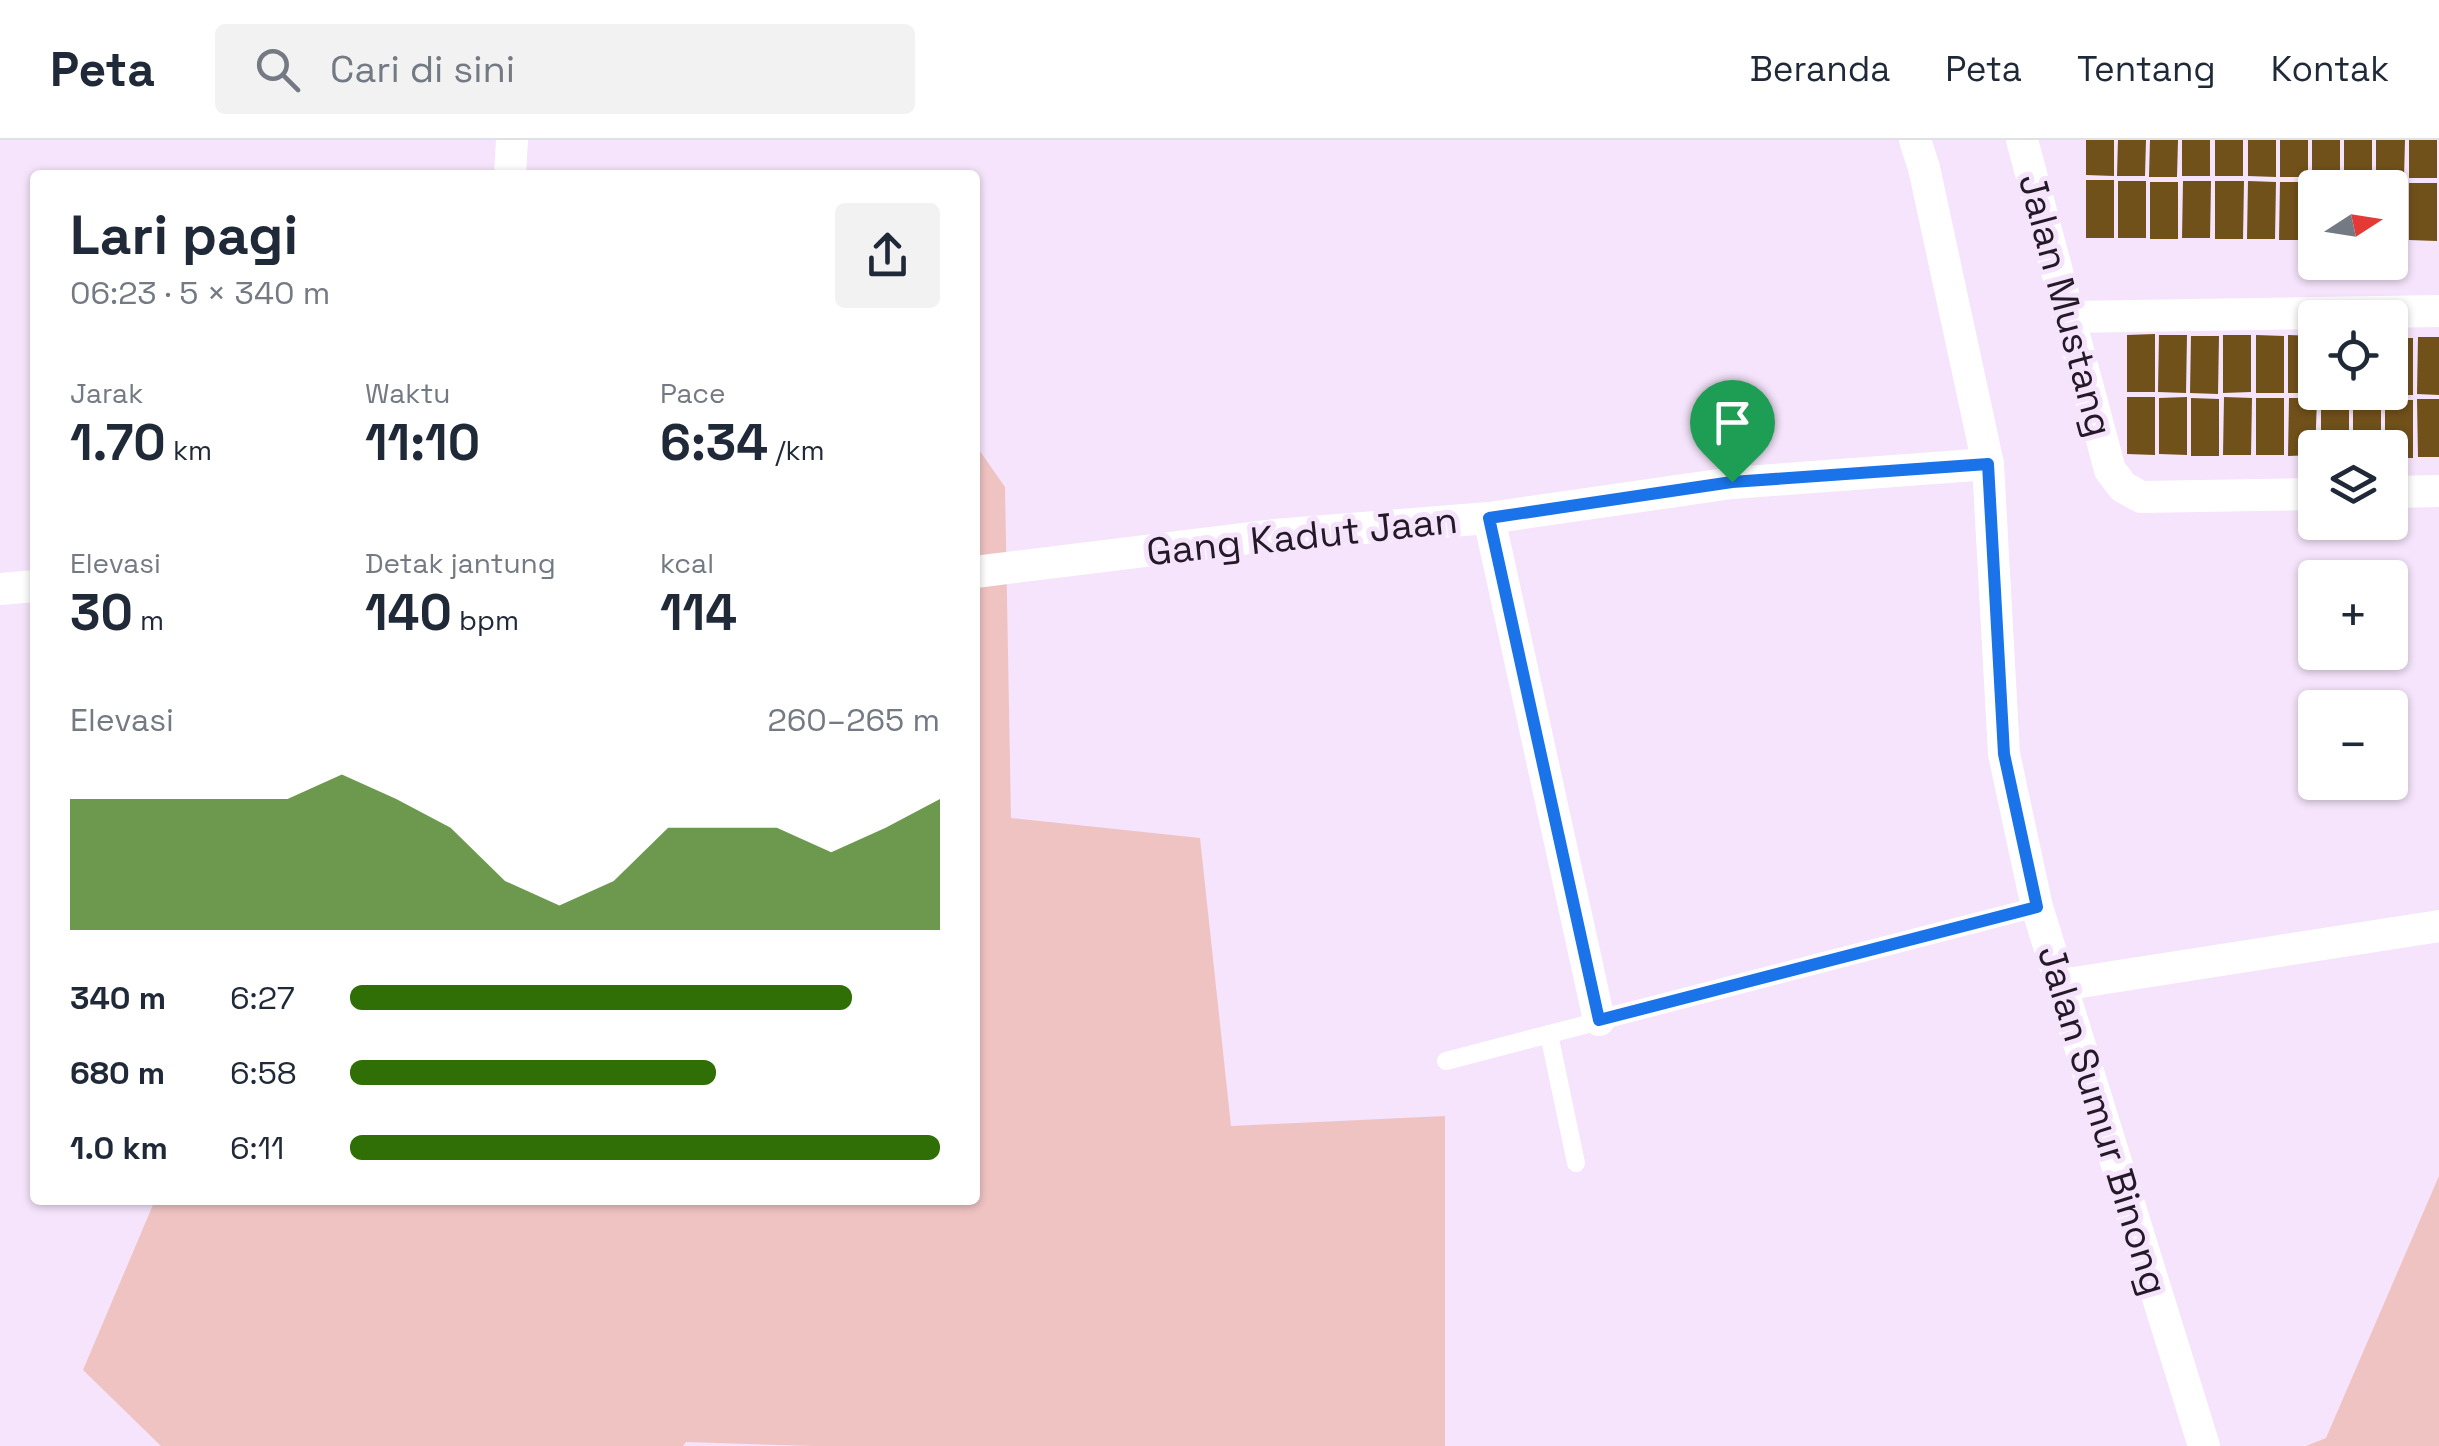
<!DOCTYPE html>
<html lang="id">
<head>
<meta charset="utf-8">
<style>
	:root { --surface:#fff; --page:#f2f2f3; --text:#1f2937; --muted:#747a83; --line:#e0e1e3; --accent:#306f05 }
	body { margin:0; font-family:"Space Grotesk",sans-serif; background:var(--page); color:var(--text); height:100vh; display:flex; flex-direction:column; font-size:38px; white-space:nowrap }
	* { box-sizing:border-box; margin:0 }
	p { font-size:32px; color:var(--muted) }
	.icon { flex:none; width:55px; height:55px; fill:none; stroke:currentColor; stroke-width:2; stroke-linecap:round; stroke-linejoin:round }
	.map { position:relative; flex:1; overflow:hidden }
	.side { position:absolute; left:30px; top:30px; width:950px; height:1035px; display:flex; flex-direction:column; background:var(--surface); border-radius:10px; box-shadow:0 2px 8px #0004 }
	.side>* { flex:none }
	.needle { width:65px; rotate:78deg }
	.fabs { position:absolute; left:2298px; top:30px; display:grid; gap:20px }
	.fabs a { display:grid; place-items:center; width:110px; height:110px; border-radius:10px; background:var(--surface); box-shadow:0 2px 8px #0004; font-size:50px }
	.pin { position:absolute; display:grid; place-items:center; width:85px; height:85px; color:#fff; margin:-102px -42px; border-radius:50% 50% 50% 0; rotate:-45deg; box-shadow:0 0 10px #0007 }
	.pin .icon { rotate:45deg }
	.round { display:grid; place-items:center; flex:none; width:105px; height:105px; border-radius:10px; background:var(--page) }
	.overview { display:flex; align-items:center; justify-content:space-between; height:170px; padding:0 40px }
	h1 { font-size:55px; font-weight:800; line-height:75px }
	.metrics { display:grid; grid-template-columns:repeat(3,1fr); gap:15px; height:170px; padding:10px 40px }
	.metrics div { display:grid; align-content:center }
	.metrics b { font-size:50px; font-weight:800 }
	.metrics small { font-size:28px; font-weight:400 }
	.metrics p { font-size:28px }
	.chart { height:280px; padding:20px 40px }
	.chart p { display:flex; justify-content:space-between }
	.chart svg { width:100%; height:180px; margin-top:10px; fill:var(--accent); opacity:.7 }
	ul { padding:0 40px; list-style:none; font-size:32px }
	li { display:grid; grid-template-columns:160px 120px 1fr; align-items:center; height:75px }
	li i { height:25px; border-radius:12px; background:var(--accent) }
	header { display:flex; align-items:center; gap:60px; box-sizing:border-box; height:140px; padding:0 50px; background:var(--surface); border-bottom:2px solid var(--line) }
	header strong { font-size:48px }
	nav { display:flex; gap:55px; margin-inline-start:auto; font-size:35px }
	.search { width:700px; height:90px; background:var(--page); display:flex; align-items:center; gap:25px; box-sizing:border-box; padding:0 35px; border-radius:10px; color:var(--muted); font-size:38px }
	.map>svg:first-child { display:block }
	.green { fill:#f0c3c3 }
	.building { fill:#71511a }
	.lines { fill:none; stroke-linecap:round; stroke-linejoin:round }
	.service { stroke:#fff; stroke-width:18 }
	.minor { stroke:#fff; stroke-width:32 }
	.route-casing { stroke:#fff; stroke-width:20 }
	.route { stroke:#1a73e8; stroke-width:12 }
	.labels { text-anchor:middle; stroke-width:10; stroke-linejoin:round; paint-order:stroke }
	.street-label { font-size:38px; fill:#241927; stroke:#f5e4fb }
</style>
</head>
<body>
<header>
<strong>Peta</strong>
<div class="search"><svg class="icon" aria-label="search" viewBox="0 0 24 24"><circle cx="10" cy="10" r="6"/><path d="M15 15l6 6"/></svg>Cari di sini</div>
<nav><a>Beranda</a><a>Peta</a><a>Tentang</a><a>Kontak</a></nav>
</header>
<div class="map">
<svg width="2439" height="1306" viewBox="0 0 2439 1306">
	<rect width="100%" height="100%" fill="#f5e4fb"/>
	<!-- green -->
	<g class="green">
		<path d="M975,304L1005,347L1011,678L1200,698L1231,986L1445,976V1306H814L686,1302L683,1306H161L83,1230L155,1060H975Z"/>
		<path d="M2439,1036V1306H2306L2326,1298Z"/>
	</g>
	<!-- building -->
	<g class="building">
		<path d="M2086,0H2114V36L2086,35Z"/>
		<path d="M2118,0H2146L2145,36H2117Z"/>
		<path d="M2150,0H2178L2177,37H2149Z"/>
		<rect x="2182" y="0" width="28" height="36"/>
		<rect x="2215" y="0" width="28" height="36"/>
		<path d="M2248,0H2276V37L2248,36Z"/>
		<rect x="2280" y="0" width="28" height="37"/>
		<rect x="2312" y="0" width="28" height="38"/>
		<path d="M2344,0H2372V38L2344,39Z"/>
		<path d="M2376,0H2405L2404,38H2376Z"/>
		<rect x="2409" y="0" width="28" height="38"/>
		<rect x="2086" y="40" width="28" height="58"/>
		<rect x="2118" y="41" width="28" height="57"/>
		<path d="M2183,41H2211L2210,98H2182Z"/>
		<path d="M2215,41H2244L2243,99H2215Z"/>
		<path d="M2248,41L2276,42L2275,99H2247Z"/>
		<rect x="2150" y="42" width="28" height="57"/>
		<path d="M2280,42H2308V100H2279Z"/>
		<path d="M2377,43H2405V100H2390V48H2377Z"/>
		<path d="M2409,43H2437V101L2409,100Z"/>
		<path d="M2155,194V252H2127V195Z"/>
		<path d="M2159,195H2187L2186,253L2158,252Z"/>
		<path d="M2223,195H2251V252L2223,253Z"/>
		<path d="M2256,195L2284,196V253H2256Z"/>
		<path d="M2288,195L2315,196V253H2288Z"/>
		<path d="M2191,196H2219L2218,254L2190,253Z"/>
		<path d="M2418,197H2439V255L2417,254Z"/>
		<rect x="2390" y="198" width="23" height="57"/>
		<path d="M2127,257H2155V315L2127,314Z"/>
		<path d="M2187,257V315L2159,314V258Z"/>
		<path d="M2224,257L2252,258L2251,315H2223Z"/>
		<path d="M2191,258L2219,259V316H2191Z"/>
		<rect x="2256" y="258" width="28" height="57"/>
		<path d="M2289,258H2317L2315,315L2288,316Z"/>
		<rect x="2321" y="259" width="28" height="49"/>
		<rect x="2353" y="259" width="28" height="49"/>
		<path d="M2417,259H2439V317H2418Z"/>
		<path d="M2385,260H2413V318H2390V308H2385Z"/>
	</g>
	<g class="lines">
		<!-- service -->
		<g class="service">
			<path d="M1549,894L1576,1023"/>
			<path d="M1446,921L2037,767"/>
		</g>
		<!-- minor -->
		<g class="minor">
			<path d="M1915,0L1924,28L1988,324L2004,614L2037,767L2204,1306"/>
			<path d="M2022,0L2110,330L2123,347L2141,357L2315,354"/>
			<path d="M510,35L512,0"/>
			<path d="M2068,177L2439,171"/>
			<path d="M2390,352L2439,351"/>
			<path d="M1489,378L1599,880"/>
			<path d="M975,432L1275,395L1489,378L1732,343L1988,324"/>
			<path d="M0,449L35,446"/>
			<path d="M2061,845L2439,786"/>
		</g>
	</g>
	<g class="lines">
		<!-- route casing -->
		<g class="route-casing">
			<path id="route" d="M1988,324L2004,614L2037,767L1599,880L1489,378L1732,342Z"/>
		</g>
		<!-- route -->
		<use href="#route" class="route"/>
	</g>
	<g class="labels">
		<!-- street labels -->
		<g class="street-label">
			<text transform="translate(2066 165) rotate(75)" y="13">Jalan Mustang</text>
			<text transform="translate(1302 396) rotate(-6)" y="13">Gang Kadut Jaan</text>
			<text transform="translate(2103 980) rotate(73)" y="13">Jalan Sumur Binong</text>
		</g>
	</g>
</svg>
<div class="fabs">
<a><svg class="needle" viewBox="-14 -14 28 28"><path d="M0-13l5 13h-10z" fill="#e53935"/><path d="M0 13l5-13h-10z" fill="#747a83"/></svg></a>
<a><svg class="icon" aria-label="locate" viewBox="0 0 24 24"><circle cx="12" cy="12" r="6"/><path d="M12 2v4M12 18v4M2 12h4M18 12h4"/></svg></a>
<a><svg class="icon" aria-label="layers" viewBox="0 0 24 24"><path d="M12 4l9 5-9 5-9-5zM3 14l9 5 9-5"/></svg></a>
<a>+</a>
<a>−</a>
</div>
<div class="pin" style="left:1732px;top:342px;background:#1e9e55"><svg class="icon" aria-label="arrive" viewBox="0 0 24 24"><path d="M6 21V4h12l-3 4 3 4H6"/></svg></div>
<section class="side">
<div class="overview"><div><h1>Lari pagi</h1><p>06:23 · 5 × 340 m</p></div><a class="round"><svg class="icon" aria-label="share" viewBox="0 0 24 24"><path d="M12 15V3M7 8l5-5 5 5M5 13v7h14v-7"/></svg></a></div>
<div class="metrics">
<div><p>Jarak</p><b>1.70<small> km</small></b></div>
<div><p>Waktu</p><b>11:10</b></div>
<div><p>Pace</p><b>6:34<small> /km</small></b></div>
</div>
<div class="metrics">
<div><p>Elevasi</p><b>30<small> m</small></b></div>
<div><p>Detak jantung</p><b>140<small> bpm</small></b></div>
<div><p>kcal</p><b>114</b></div>
</div>
<div class="chart"><p><span>Elevasi</span>260–265 m</p>
<svg viewBox="0 0 160 44" preserveAspectRatio="none"><path d="M0 44V12L10 12L20 12L30 12L40 12L50 6L60 12L70 19L80 32L90 38L100 32L110 19L120 19L130 19L140 25L150 19L160 12V44z"/></svg>
</div>
<ul>
<li><b>340 m</b>6:27<i style="width:85%"></i></li>
<li><b>680 m</b>6:58<i style="width:62%"></i></li>
<li><b>1.0 km</b>6:11<i style="width:100%"></i></li>
</ul>
</section>
</div>
</body>
</html>
